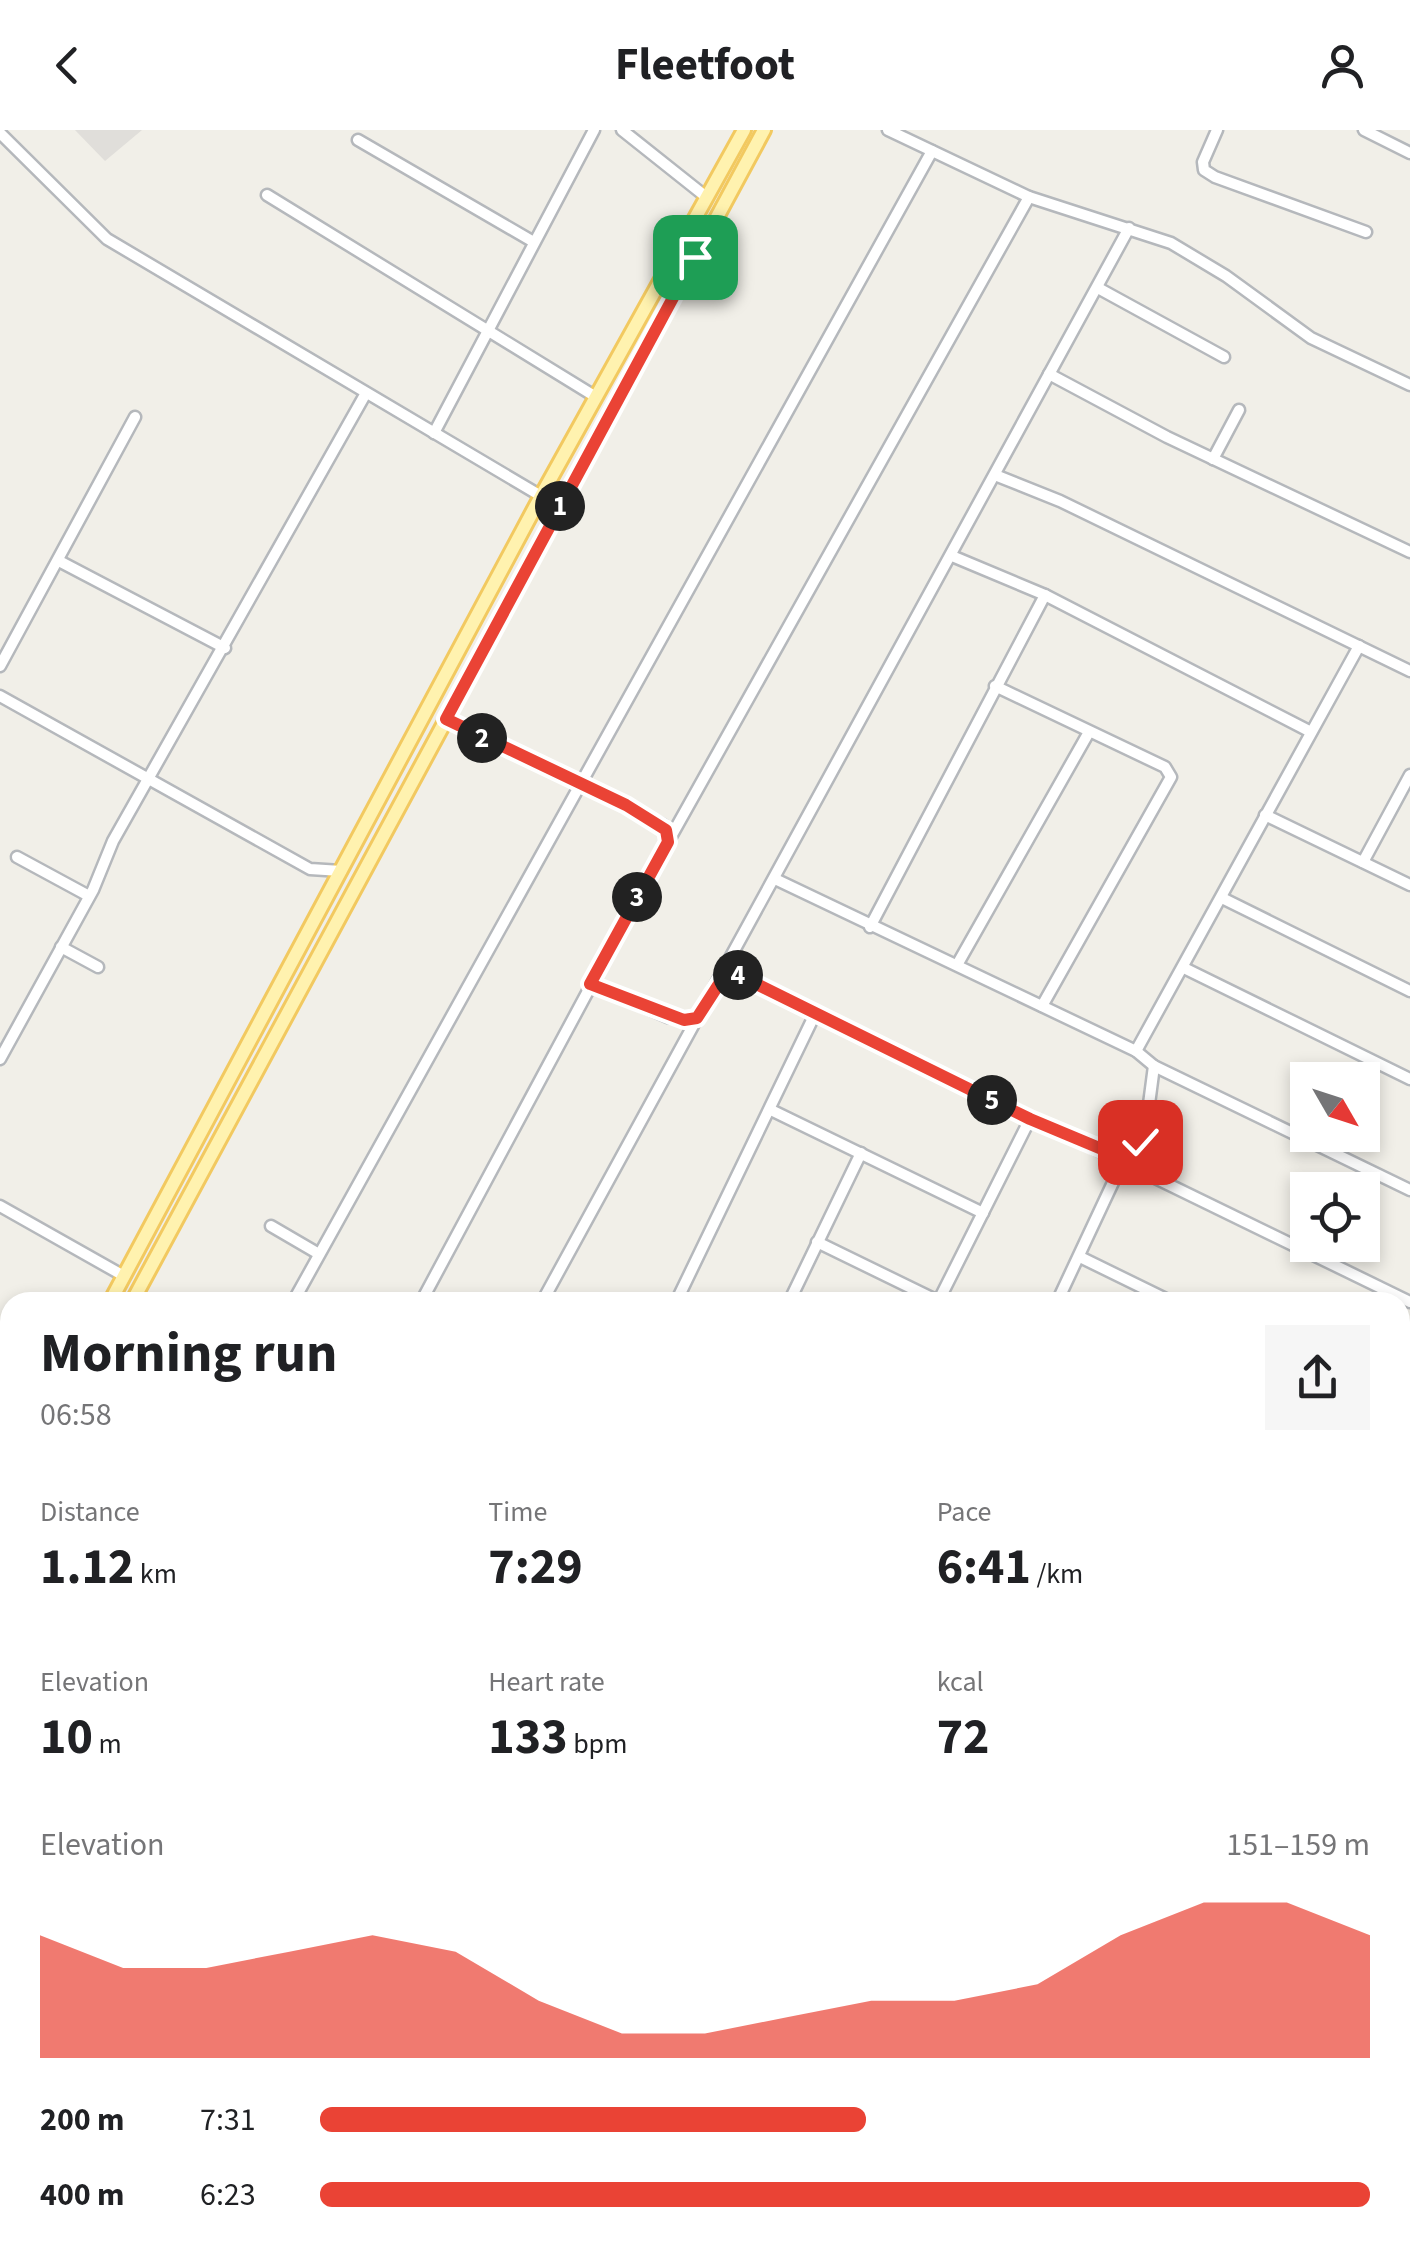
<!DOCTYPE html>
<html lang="en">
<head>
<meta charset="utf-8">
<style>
	:root { --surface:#fff; --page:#f6f6f6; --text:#202124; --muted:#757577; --accent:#ea4335 }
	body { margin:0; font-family:"Source Sans 3",sans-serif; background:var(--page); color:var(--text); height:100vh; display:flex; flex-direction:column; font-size:38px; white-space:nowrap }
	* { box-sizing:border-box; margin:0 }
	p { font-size:32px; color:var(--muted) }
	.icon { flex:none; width:55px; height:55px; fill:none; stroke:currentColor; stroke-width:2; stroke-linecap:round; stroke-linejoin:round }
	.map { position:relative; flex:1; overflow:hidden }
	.sheet { position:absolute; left:0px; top:1162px; width:1410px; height:962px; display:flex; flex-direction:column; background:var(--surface); border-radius:30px 30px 0 0; box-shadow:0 5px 15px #0003 }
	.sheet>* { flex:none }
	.needle { width:65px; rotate:129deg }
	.controls { position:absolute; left:1290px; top:932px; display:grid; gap:20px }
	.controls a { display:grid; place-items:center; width:90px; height:90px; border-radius:0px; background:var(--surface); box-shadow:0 5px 15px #0003; font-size:50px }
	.pin { position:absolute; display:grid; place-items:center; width:85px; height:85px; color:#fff; margin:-42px; border-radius:20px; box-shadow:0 5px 15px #0006 }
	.km { position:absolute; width:50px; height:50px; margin:-25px; border-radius:50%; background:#222; color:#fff; font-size:28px; line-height:50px; text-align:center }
	.round { display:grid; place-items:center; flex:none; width:105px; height:105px; border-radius:0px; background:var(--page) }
	.headline { display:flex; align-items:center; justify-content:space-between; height:170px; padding:0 40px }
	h1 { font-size:55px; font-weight:700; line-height:75px }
	.metrics { display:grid; grid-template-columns:repeat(3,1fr); gap:15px; height:170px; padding:10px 40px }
	.metrics div { display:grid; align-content:center }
	.metrics b { font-size:50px; font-weight:700 }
	.metrics small { font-size:28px; font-weight:400 }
	.metrics p { font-size:28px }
	.chart { height:280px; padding:20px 40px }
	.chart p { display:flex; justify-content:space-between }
	.chart svg { width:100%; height:180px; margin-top:10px; fill:var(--accent); opacity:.7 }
	ul { padding:0 40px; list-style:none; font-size:32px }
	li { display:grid; grid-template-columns:160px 120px 1fr; align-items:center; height:75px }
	li i { height:25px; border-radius:12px; background:var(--accent) }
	header { display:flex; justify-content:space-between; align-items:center; height:130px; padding:0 40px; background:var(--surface); font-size:45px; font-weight:700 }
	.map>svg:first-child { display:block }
	.industrial { fill:#e0deda }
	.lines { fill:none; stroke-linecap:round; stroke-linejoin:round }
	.stream { stroke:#aadaff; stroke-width:2.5 }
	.minor-casing { stroke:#b5b8bc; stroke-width:15 }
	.major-casing { stroke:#f2c960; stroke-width:18 }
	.minor { stroke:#fff; stroke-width:10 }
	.major { stroke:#fff2af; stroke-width:12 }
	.route-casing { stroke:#fff; stroke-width:20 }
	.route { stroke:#ea4335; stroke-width:12 }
</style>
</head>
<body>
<header><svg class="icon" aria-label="back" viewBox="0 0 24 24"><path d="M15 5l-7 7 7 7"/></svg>Fleetfoot<svg class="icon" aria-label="person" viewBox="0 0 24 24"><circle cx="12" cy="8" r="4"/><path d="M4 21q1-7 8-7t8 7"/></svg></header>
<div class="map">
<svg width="1410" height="2123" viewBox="0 0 1410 2123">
	<rect width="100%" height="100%" fill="#f1efe8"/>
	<!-- industrial -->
	<path class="industrial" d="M75,0H142L105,31Z"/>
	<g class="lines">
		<!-- stream -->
		<g class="stream">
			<path d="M1400,2097L1410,2093"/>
			<path d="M1270,2123L1290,2115"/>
		</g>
		<!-- minor casing -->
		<g class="minor-casing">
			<g id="minor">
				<path d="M622,0L705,66"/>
				<path d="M888,0L1029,67L1171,113L1226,146L1311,208L1410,255"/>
				<path d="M1217,0L1203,32L1204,40L1215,47L1366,102"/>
				<path d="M1364,0L1410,23"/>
				<path d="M0,3L107,109L541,366"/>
				<path d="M358,10L532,111"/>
				<path d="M267,65L596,267"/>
				<path d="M1098,158L1224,227"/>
				<path d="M1049,244L1167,307L1410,422"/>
				<path d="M434,303L594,0"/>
				<path d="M1213,329L1239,280"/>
				<path d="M995,345L1060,371L1410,541"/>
				<path d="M952,426L1045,465L1311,602"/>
				<path d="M59,431L225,518"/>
				<path d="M0,536L135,287"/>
				<path d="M995,556L1165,637L1171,647L1042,876"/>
				<path d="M0,566L310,739L341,741"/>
				<path d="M445,589L663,695L668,711"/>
				<path d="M1265,685L1410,755"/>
				<path d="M17,727L89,766"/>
				<path d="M1363,732L1410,645"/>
				<path d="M775,749L1136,921L1154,936L1410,1060"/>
				<path d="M1222,768L1410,861"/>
				<path d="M870,797L1045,465"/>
				<path d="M61,817L98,837"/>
				<path d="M957,835L1089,602"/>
				<path d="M1184,838L1410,949"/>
				<path d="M728,840L1410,1172"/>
				<path d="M590,854L668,887L697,889"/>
				<path d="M1136,921L1359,516"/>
				<path d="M0,929L93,760L113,711L366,263"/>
				<path d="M771,980L983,1083"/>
				<path d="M0,1076L124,1146"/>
				<path d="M271,1096L319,1124"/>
				<path d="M817,1112L938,1171"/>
				<path d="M1080,1127L1172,1172"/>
				<path d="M293,1172L932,21"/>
				<path d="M421,1172L668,712L1029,67"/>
				<path d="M542,1172L1129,98"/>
				<path d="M676,1172L815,884"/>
				<path d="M789,1172L861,1023"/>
				<path d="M938,1172L1030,989"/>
				<path d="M1057,1172L1124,1029L1132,1027L1146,997L1154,936"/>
				<path d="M0,1284L10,1290"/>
				<path d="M1400,1284L1410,1289"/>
				<path d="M1400,1394L1410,1399"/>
				<path d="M1400,1554L1410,1533"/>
				<path d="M0,1675L10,1677"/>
				<path d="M1400,1780L1410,1761"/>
				<path d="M0,1851L10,1853"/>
				<path d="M1403,1962L1410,2007"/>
				<path d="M0,2029L10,2031"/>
				<path d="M0,2110L26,2123"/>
				<path d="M434,2115L479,2123"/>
				<path d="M829,2115L880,2123"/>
				<path d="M74,2123L77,2115"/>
				<path d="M278,2123L282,2115"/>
				<path d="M387,2123L390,2115"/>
				<path d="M487,2123L491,2115"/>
				<path d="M698,2123L702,2115"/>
			</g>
		</g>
		<!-- major casing -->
		<g class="major-casing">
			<g id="major">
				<path d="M110,1172L541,366L744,0"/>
				<path d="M132,1172L764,0"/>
				<path d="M0,1372L10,1354"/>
				<path d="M0,1415L10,1396"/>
			</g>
		</g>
		<!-- minor -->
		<use href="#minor" class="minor"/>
		<!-- major -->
		<use href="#major" class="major"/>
	</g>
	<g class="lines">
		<!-- route casing -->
		<g class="route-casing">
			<path id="route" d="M695,127L446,589L626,675L666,700L668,712L590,854L684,890L697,888L728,840L1030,989L1128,1030L1140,1012"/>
		</g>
		<!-- route -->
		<use href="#route" class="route"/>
	</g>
</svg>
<div class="controls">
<a><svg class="needle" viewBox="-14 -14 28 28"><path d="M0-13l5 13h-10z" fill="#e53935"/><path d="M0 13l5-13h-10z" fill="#757577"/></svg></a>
<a><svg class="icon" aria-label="locate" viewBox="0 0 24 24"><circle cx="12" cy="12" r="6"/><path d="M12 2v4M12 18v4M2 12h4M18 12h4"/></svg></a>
</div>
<div class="pin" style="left:695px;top:127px;background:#1e9e55"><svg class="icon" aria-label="arrive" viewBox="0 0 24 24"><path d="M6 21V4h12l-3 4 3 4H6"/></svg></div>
<div class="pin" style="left:1140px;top:1012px;background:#d93025"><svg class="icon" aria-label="check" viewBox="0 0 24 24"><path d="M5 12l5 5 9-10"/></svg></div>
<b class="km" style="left:560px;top:376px">1</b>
<b class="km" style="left:482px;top:608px">2</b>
<b class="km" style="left:637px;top:767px">3</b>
<b class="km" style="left:738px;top:845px">4</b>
<b class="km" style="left:992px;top:970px">5</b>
<section class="sheet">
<div class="headline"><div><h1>Morning run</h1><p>06:58</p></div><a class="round"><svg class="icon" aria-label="share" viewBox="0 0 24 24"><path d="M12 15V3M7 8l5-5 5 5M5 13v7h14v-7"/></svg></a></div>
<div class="metrics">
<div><p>Distance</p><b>1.12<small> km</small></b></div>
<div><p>Time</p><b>7:29</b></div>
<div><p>Pace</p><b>6:41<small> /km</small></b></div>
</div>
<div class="metrics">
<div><p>Elevation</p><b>10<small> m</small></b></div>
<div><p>Heart rate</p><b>133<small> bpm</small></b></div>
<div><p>kcal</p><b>72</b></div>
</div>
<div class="chart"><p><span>Elevation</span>151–159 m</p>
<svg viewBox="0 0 160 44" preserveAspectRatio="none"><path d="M0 44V14L10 22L20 22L30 18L40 14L50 18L60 30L70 38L80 38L90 34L100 30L110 30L120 26L130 14L140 6L150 6L160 14V44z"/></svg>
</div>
<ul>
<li><b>200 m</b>7:31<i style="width:52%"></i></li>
<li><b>400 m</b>6:23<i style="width:100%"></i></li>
</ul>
</section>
</div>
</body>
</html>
